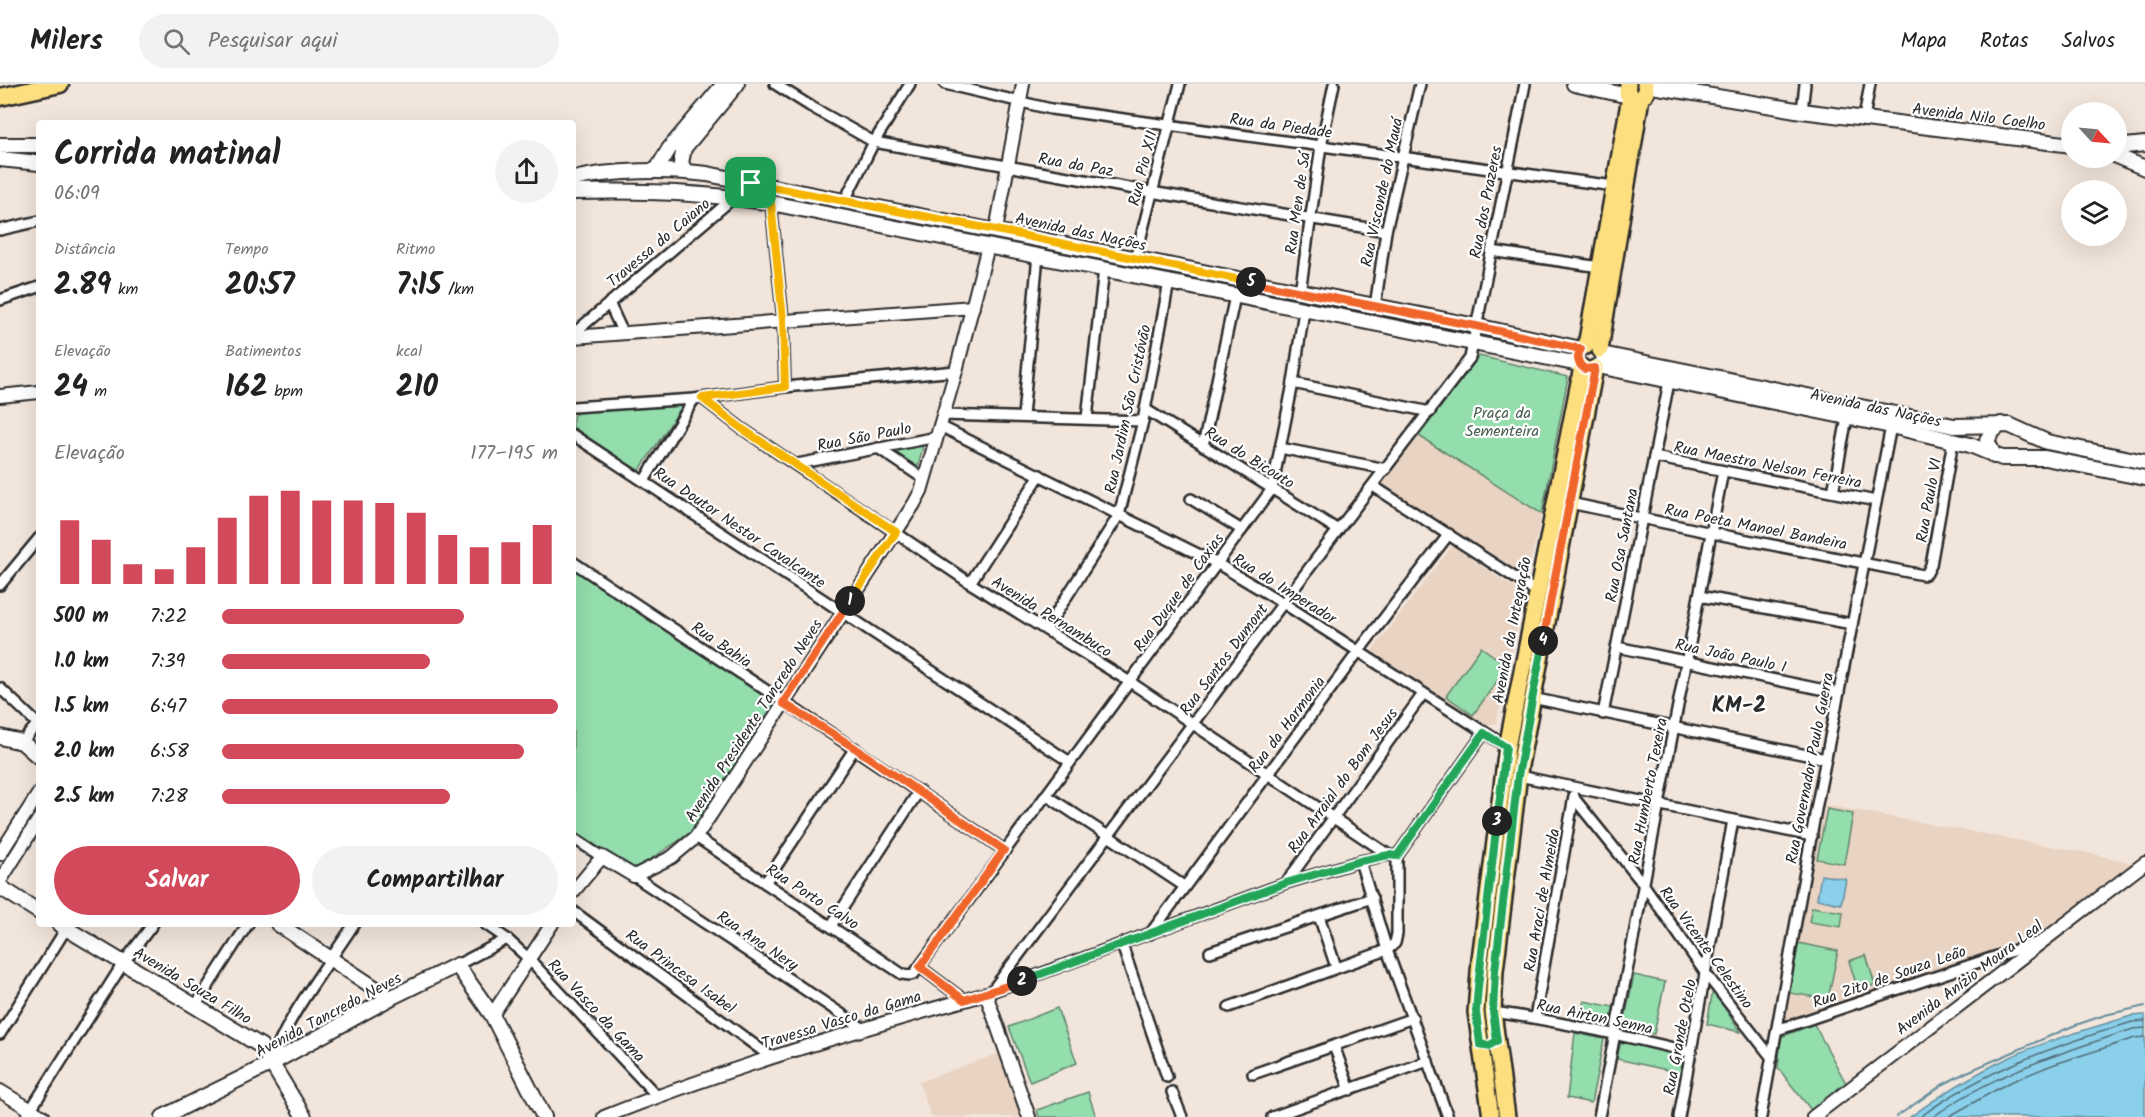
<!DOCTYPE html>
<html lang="pt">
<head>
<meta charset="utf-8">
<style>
	:root { --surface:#fff; --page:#f2f2f2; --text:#222; --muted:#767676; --line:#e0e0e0; --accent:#d1495b }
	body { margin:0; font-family:Kalam,sans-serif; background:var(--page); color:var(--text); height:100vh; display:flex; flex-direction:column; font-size:22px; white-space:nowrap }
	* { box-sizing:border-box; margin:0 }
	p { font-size:20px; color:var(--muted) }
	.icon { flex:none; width:33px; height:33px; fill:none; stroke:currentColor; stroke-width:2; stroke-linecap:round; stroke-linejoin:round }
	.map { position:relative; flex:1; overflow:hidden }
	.details { position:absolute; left:36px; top:36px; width:540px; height:807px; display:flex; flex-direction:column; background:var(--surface); border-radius:6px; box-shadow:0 6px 24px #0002 }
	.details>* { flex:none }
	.needle { width:39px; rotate:116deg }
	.controls { position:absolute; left:2061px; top:18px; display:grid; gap:12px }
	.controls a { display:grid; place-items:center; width:66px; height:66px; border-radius:50%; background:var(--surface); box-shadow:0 6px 24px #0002; font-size:30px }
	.pin { position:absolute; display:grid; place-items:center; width:51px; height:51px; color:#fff; margin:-26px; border-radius:12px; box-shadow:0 3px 9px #0006 }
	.km { position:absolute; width:30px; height:30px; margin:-15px; border-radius:50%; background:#222; color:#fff; font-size:16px; line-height:30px; text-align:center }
	.round { display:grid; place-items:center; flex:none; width:63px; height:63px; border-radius:32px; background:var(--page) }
	.summary { display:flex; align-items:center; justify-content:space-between; height:102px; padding:0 18px }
	h1 { font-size:33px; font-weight:700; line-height:45px }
	.metrics { display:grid; grid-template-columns:repeat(3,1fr); gap:9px; height:102px; padding:6px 18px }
	.metrics div { display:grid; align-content:center }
	.metrics b { font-size:30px; font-weight:700 }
	.metrics small { font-size:16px; font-weight:400 }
	.metrics p { font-size:16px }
	.chart { height:168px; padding:12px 18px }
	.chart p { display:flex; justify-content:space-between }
	.chart svg { width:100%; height:108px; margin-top:6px; stroke:var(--accent); stroke-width:6 }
	.primary-button { display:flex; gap:12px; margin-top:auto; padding:12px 18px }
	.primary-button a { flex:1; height:69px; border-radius:36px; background:var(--accent); color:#fff; font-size:24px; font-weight:700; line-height:69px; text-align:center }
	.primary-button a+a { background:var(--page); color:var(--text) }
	ul { padding:0 18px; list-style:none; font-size:20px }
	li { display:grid; grid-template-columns:96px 72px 1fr; align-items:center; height:45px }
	li i { height:15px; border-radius:8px; background:var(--accent) }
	header { display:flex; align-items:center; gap:36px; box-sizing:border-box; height:84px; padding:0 30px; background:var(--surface); border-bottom:2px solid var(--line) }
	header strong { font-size:28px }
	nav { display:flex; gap:33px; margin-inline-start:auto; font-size:21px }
	.search { width:420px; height:54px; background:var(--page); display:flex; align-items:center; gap:15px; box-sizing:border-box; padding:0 21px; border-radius:33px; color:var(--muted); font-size:22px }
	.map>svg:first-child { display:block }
	.built { fill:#e9d3c2 }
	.green { fill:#94ddad; stroke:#60846c; stroke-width:1.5 }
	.water { fill:#8ad0eb; stroke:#648e9e; stroke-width:1.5 }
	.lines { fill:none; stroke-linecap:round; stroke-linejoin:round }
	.shore { stroke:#516d78; stroke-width:1.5 }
	.stream { stroke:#648e9e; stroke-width:2 }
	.minor-casing { stroke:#2b2b2b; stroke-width:14 }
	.tertiary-casing { stroke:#2b2b2b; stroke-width:16 }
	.secondary-casing { stroke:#2b2b2b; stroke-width:18 }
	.primary-casing { stroke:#2b2b2b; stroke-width:20 }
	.trunk-casing { stroke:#2b2b2b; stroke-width:21 }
	.minor { stroke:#fff; stroke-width:9 }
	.tertiary { stroke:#fff; stroke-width:12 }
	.secondary { stroke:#fff; stroke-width:14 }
	.primary { stroke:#fddf80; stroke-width:15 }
	.trunk { stroke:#fddf80; stroke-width:16 }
	.split-1-casing { stroke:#fff; stroke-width:12 }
	.split-2-casing { stroke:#fff; stroke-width:12 }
	.split-3-casing { stroke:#fff; stroke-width:12 }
	.split-4-casing { stroke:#fff; stroke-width:12 }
	.split-5-casing { stroke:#fff; stroke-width:12 }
	.split-6-casing { stroke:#fff; stroke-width:12 }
	.split-1 { stroke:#f5b400; stroke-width:8 }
	.split-2 { stroke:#f0652b; stroke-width:8 }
	.split-3 { stroke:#22a559; stroke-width:8 }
	.split-4 { stroke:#22a559; stroke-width:8 }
	.split-5 { stroke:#f0652b; stroke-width:8 }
	.split-6 { stroke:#f5b400; stroke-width:8 }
	.labels { text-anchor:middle; stroke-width:4.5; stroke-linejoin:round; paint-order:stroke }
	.street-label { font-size:16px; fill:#2b2b2b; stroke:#fff }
	.park-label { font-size:16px; fill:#4a6052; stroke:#fff }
	.district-label { font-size:22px; font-weight:bold; fill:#2b2b2b; stroke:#fff }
</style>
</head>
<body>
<header>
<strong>Milers</strong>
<div class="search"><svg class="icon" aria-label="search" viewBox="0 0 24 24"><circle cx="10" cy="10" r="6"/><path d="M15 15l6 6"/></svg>Pesquisar aqui</div>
<nav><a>Mapa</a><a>Rotas</a><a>Salvos</a></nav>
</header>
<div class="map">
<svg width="2145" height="1033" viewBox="0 0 2145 1033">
	<rect width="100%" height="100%" fill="#f2e5db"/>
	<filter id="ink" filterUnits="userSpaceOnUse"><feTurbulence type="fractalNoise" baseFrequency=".0167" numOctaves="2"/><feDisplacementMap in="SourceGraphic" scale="12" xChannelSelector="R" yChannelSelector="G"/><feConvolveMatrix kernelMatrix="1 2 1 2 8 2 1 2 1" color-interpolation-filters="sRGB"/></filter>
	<g filter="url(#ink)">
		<!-- built -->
		<g class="built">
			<path d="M1419,352L1542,430L1528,487L1518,488L1380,402Z"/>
			<path d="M1452,462L1525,511L1496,639L1486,641L1372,567Z"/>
			<path d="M1825,721L2093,770L2136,780L2045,851L1784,936Z"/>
			<path d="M1000,969L1022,1033H931L919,998Z"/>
		</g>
		<!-- green -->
		<g class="green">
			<path d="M1479,272L1568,293L1542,430L1419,352Z"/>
			<path d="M683,321L639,387L573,343V332L579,327Z"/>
			<path d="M924,358L918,383L883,363Z"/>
			<path d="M573,485L775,620L690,749L630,789L573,750Z"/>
			<path d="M1481,563L1508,582L1473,631L1446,612Z"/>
			<path d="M1827,725L1853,730L1844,780L1817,775Z"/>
			<path d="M1812,823L1843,828L1841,843L1809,838Z"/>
			<path d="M1798,859L1838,867L1828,915L1789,909Z"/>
			<path d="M1866,871L1875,901L1858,906L1849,877Z"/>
			<path d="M1634,891L1665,898L1654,950L1623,944Z"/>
			<path d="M1713,905L1740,948L1707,940Z"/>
			<path d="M1584,917L1614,923L1611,940L1580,933Z"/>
			<path d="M1057,924L1077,979L1030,998L1009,943Z"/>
			<path d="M1814,940L1847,1001L1811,1026L1778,984L1781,953Z"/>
			<path d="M1575,949L1604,955L1591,1019L1567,1014Z"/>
			<path d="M1621,956L1685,970L1681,989L1617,975Z"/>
			<path d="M1088,1008L1096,1033H1039L1037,1026Z"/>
		</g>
		<!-- water -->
		<g class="water">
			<path d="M1821,791L1846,795L1841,820L1817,815Z"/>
			<path d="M2145,931V1033H1910C1938,1013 1966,995 1996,980C2039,958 2086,946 2131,932Z"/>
		</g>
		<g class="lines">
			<!-- shore -->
			<g class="shore">
				<path d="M1920,1033C1985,985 2056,962 2132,938L2145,937"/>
				<path d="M1933,1033C1993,989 2064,968 2133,945L2145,944"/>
				<path d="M1948,1033L2008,999L2052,981L2135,954L2145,953"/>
			</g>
			<!-- stream -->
			<path class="stream" d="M1896,1033L1942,1001L1965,989L2073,942L2105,931L2145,922"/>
			<!-- minor casing -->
			<g class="minor-casing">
				<g id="minor">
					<path d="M775,0L810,22L874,58L1151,108L1386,147"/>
					<path d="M945,0L1051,25L1614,102"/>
					<path d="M1802,27L1805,0"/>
					<path d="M1864,34L1870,0"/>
					<path d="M845,116L874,58L910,0"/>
					<path d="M771,119L783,236L785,303"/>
					<path d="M0,146L39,137"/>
					<path d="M1491,167L1600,183"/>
					<path d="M1135,176L1180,0"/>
					<path d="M1300,208L1321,62L1334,0"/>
					<path d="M0,216L39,203"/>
					<path d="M609,219L623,249"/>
					<path d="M1375,223L1386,147L1420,0"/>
					<path d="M573,250L751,99"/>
					<path d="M1293,299L1430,328"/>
					<path d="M702,314L741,344L970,499L1130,598L1389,771"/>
					<path d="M573,323L694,315L785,303L956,287"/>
					<path d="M1145,325L1338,446"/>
					<path d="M943,331L1143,337"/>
					<path d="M1023,332L1038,171"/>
					<path d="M1087,334L1104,185"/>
					<path d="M940,342L1218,480L1283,519L1509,664"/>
					<path d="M573,351L1070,678"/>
					<path d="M1203,362L1235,212"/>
					<path d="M878,364L924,395"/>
					<path d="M1280,364L1386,385"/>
					<path d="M1654,373L1876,417"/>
					<path d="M797,380L937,353"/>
					<path d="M644,397L694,315"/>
					<path d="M1373,402L1537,508"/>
					<path d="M1833,408L1847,334"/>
					<path d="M1191,415L1242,446"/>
					<path d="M1570,419L1712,449L1923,491L1927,489L1931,481L1953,357"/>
					<path d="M573,478C716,574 862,668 1004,766"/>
					<path d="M970,499L1040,391"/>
					<path d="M0,501L39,454"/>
					<path d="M1699,512L1852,540"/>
					<path d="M1046,545L1119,431L1143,337L1169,198"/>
					<path d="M1617,563L1839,609"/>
					<path d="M0,604L39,641"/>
					<path d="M1532,614L1826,675"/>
					<path d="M1603,630L1669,298"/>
					<path d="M22,658L39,638"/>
					<path d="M1519,692L1812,752"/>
					<path d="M1046,711L1184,802"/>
					<path d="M1574,714L1644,801L1706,890L1772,974"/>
					<path d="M696,753L902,890L910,891L914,890L1272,405L1293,299L1304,226"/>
					<path d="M573,754L602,773"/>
					<path d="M1397,772L1484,649"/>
					<path d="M1360,777L1387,866L1448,1033"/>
					<path d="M634,792L864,945"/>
					<path d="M765,799L855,664"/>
					<path d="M1286,799L1423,610"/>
					<path d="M573,827L771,973"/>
					<path d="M1319,832L1336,883"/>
					<path d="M485,840L507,855L529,875L657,1012"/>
					<path d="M831,842L919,707"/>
					<path d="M1150,850L1358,568L1449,450"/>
					<path d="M1122,861L1167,993"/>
					<path d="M1210,868L1372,814"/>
					<path d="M457,881L507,855"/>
					<path d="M920,883L964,916"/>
					<path d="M991,908L1338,446L1470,274L1525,0"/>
					<path d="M991,908L1286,799L1360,777L1389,771L1397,772"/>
					<path d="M196,921L248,840"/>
					<path d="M1229,923L1387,866L1395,859L1397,850V772"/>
					<path d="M1493,928C1560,937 1625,952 1690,968"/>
					<path d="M1535,934L1574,712"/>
					<path d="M1777,946L2039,858"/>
					<path d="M0,950L69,840"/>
					<path d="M1334,962L1350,1006"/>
					<path d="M272,979C283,937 330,878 354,840"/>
					<path d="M1253,990L1413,934"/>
					<path d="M1172,1008L1182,1033"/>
					<path d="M26,1033L124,878L153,840"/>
					<path d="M1272,1033L1428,977"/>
					<path d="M1599,1033L1723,387"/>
					<path d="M1679,1033L1733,736"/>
					<path d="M1761,1033L1817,720L1891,342"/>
				</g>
			</g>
			<!-- tertiary casing -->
			<g class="tertiary-casing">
				<g id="tertiary">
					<path d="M996,146L1023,0"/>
					<path d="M573,253L973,223"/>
					<path d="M0,312L39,308"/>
					<path d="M0,770L39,709"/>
					<path d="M0,797L39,735"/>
					<path d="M573,808L602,773L634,792L672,773L696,753L914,420L921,407L956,287L988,162"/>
					<path d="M492,931L552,840"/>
					<path d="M0,1007L43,1033"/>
					<path d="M604,1033C728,984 857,946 986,910L1029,1033"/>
					<path d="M1813,1033L2145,779"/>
				</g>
			</g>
			<!-- secondary casing -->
			<g class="secondary-casing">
				<g id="secondary">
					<path d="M1574,0L1629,12"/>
					<path d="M1646,1L1802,27L2072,61"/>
					<path d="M0,61H39"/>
					<path d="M2116,63L2145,60"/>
					<path d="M2116,72L2145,84"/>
					<path d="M0,75L39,79"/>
					<path d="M656,87L669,65L724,0"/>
					<path d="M685,87L681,79L684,64L737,0"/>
					<path d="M573,95C612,86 667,85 707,90L1476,242L1581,265"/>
					<path d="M573,108C641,106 704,108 771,119L1579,280"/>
					<path d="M1602,270L1954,342L2009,341L2047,358L2145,378"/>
					<path d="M1598,282L1891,342L1970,361L2002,374H2045L2145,394"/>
					<path d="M1994,372L1987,356L1992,348L2001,340"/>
					<path d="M0,653L22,658L39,673"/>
					<path d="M0,803L39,828"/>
					<path d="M59,840L261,962L304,1033"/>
					<path d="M278,840L390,914"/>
					<path d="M163,1033L272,979L390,914L457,881L492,931L544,1033"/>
				</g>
			</g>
			<!-- primary casing -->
			<g class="primary-casing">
				<g id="primary">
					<path d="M1628,0L1627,9L1636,15L1641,14L1646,9L1645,0"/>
					<path d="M1586,262L1630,13"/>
					<path d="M1600,266L1641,14"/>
					<path d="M1491,1033L1476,928L1480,875L1507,663L1582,283"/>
					<path d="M1507,1033L1493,928L1495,887L1520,682L1595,284"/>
				</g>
			</g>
			<!-- trunk casing -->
			<g class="trunk-casing">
				<path id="trunk" d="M0,13L60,0"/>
			</g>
			<!-- minor -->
			<use href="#minor" class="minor"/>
			<!-- tertiary -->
			<use href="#tertiary" class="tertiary"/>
			<!-- secondary -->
			<use href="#secondary" class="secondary"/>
			<!-- primary -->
			<use href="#primary" class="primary"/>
			<!-- trunk -->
			<use href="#trunk" class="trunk"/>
		</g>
	</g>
	<g class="lines" filter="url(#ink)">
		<!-- split-1 casing -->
		<g class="split-1-casing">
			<path id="split-1" d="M751,99L734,113L771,119L783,236L785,303L702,314L741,344L896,448L850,517"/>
		</g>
		<!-- split-2 casing -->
		<g class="split-2-casing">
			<path id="split-2" d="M850,517L783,619L855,664L1004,766L920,883L964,916L1022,897"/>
		</g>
		<!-- split-3 casing -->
		<g class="split-3-casing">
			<path id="split-3" d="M1022,897L1286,799L1360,777L1389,771L1397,772L1484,649L1506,663L1497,737"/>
		</g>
		<!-- split-4 casing -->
		<g class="split-4-casing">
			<path id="split-4" d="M1497,737L1478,903L1476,928L1480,960L1488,962L1497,957L1493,928L1495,887L1518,692L1543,557"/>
		</g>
		<!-- split-5 casing -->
		<g class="split-5-casing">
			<path id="split-5" d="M1251,198L1476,242L1581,265C1576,273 1577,280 1585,285L1595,284L1543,557"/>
		</g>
		<!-- split-6 casing -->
		<g class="split-6-casing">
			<path id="split-6" d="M751,99L996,146L1251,198"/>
		</g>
		<!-- split-1 -->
		<use href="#split-1" class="split-1"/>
		<!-- split-2 -->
		<use href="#split-2" class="split-2"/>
		<!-- split-3 -->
		<use href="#split-3" class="split-3"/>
		<!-- split-4 -->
		<use href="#split-4" class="split-4"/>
		<!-- split-5 -->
		<use href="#split-5" class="split-5"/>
		<!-- split-6 -->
		<use href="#split-6" class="split-6"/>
	</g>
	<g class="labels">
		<!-- street labels -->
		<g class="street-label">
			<text transform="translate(1979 32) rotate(7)" y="6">Avenida Nilo Coelho</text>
			<text transform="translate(1281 41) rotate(8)" y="6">Rua da Piedade</text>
			<text transform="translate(1076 80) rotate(10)" y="6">Rua da Paz</text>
			<text transform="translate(1142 84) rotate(-76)" y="6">Rua Pio XII</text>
			<text transform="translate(1381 108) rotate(-78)" y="6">Rua Visconde do Mauá</text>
			<text transform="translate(1485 118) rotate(-79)" y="6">Rua dos Prazeres</text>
			<text transform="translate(1297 119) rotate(-82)" y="6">Rua Men de Sá</text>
			<text transform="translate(1081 147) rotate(12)" y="6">Avenida das Nações</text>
			<text transform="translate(658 158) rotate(-40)" y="6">Travessa do Caiano</text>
			<text transform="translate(1876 323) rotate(12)" y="6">Avenida das Nações</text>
			<text transform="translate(1127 325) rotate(-78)" y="6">Rua Jardim São Cristóvão</text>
			<text transform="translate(864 352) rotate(-11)" y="6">Rua São Paulo</text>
			<text transform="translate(1250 373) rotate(32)" y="6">Rua do Bicouto</text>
			<text transform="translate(1768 380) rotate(11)" y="6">Rua Maestro Nelson Ferreira</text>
			<text transform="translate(1928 416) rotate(-80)" y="6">Rua Paulo VI</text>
			<text transform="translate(1756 442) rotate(11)" y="6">Rua Poeta Manoel Bandeira</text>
			<text transform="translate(740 443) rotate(34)" y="6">Rua Doutor Nestor Cavalcante</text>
			<text transform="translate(1621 461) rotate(-79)" y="6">Rua Osa Santana</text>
			<text transform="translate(1285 504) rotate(32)" y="6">Rua do Imperador</text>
			<text transform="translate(1178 508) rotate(-54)" y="6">Rua Duque de Caxias</text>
			<text transform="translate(1052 532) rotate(32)" y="6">Avenida Pernambuco</text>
			<text transform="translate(1511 546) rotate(-79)" y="6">Avenida da Integração</text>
			<text transform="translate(722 560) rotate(34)" y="6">Rua Bahia</text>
			<text transform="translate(1731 571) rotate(12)" y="6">Rua João Paulo I</text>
			<text transform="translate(1223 575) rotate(-53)" y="6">Rua Santos Dumont</text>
			<text transform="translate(753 636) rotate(-57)" y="6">Avenida Presidente Tancredo Neves</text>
			<text transform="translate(1286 640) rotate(-53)" y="6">Rua da Harmonia</text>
			<text transform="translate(1809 684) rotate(-79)" y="6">Rua Governador Paulo Guerra</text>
			<text transform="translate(1342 696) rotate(-54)" y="6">Rua Arraial do Bom Jesus</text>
			<text transform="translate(1647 707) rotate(-79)" y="6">Rua Humberto Texeira</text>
			<text transform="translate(813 812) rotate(33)" y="6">Rua Porto Calvo</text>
			<text transform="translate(1541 816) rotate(-80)" y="6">Rua Araci de Almeida</text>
			<text transform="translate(758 856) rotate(34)" y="6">Rua Ana Nery</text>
			<text transform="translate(1707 863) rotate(54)" y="6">Rua Vicente Celestino</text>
			<text transform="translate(681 887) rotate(36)" y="6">Rua Princesa Isabel</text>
			<text transform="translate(1889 892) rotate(-19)" y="6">Rua Zito de Souza Leão</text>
			<text transform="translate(1969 893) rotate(-37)" y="6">Avenida Anízio Moura Leal</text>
			<text transform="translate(193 901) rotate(31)" y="6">Avenida Souza Filho</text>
			<text transform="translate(597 926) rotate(47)" y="6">Rua Vasco da Gama</text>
			<text transform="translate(328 930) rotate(-28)" y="6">Avenida Tancredo Neves</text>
			<text transform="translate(1595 932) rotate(12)" y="6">Rua Airton Senna</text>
			<text transform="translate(841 935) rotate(-17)" y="6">Travessa Vasco da Gama</text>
			<text transform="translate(1679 953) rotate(-79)" y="6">Rua Grande Otelo</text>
		</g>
		<!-- park labels -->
		<g class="park-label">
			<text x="1502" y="334">Praça da<tspan x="1502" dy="18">Sementeira</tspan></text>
		</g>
		<!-- district labels -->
		<g class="district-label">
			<text x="1739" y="628">KM-2</text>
		</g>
	</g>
</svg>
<div class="controls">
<a><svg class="needle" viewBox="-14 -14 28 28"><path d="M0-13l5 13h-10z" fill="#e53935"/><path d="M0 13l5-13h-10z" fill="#767676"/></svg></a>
<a><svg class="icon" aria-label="layers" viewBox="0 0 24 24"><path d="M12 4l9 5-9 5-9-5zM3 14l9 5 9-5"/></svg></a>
</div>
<div class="pin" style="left:751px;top:99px;background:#1e9e55"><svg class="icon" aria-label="arrive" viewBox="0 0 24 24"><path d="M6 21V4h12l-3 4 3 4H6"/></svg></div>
<b class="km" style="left:850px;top:517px">1</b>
<b class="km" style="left:1022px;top:897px">2</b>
<b class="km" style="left:1497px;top:737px">3</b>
<b class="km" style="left:1543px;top:557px">4</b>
<b class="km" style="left:1251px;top:198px">5</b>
<section class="details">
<div class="summary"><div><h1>Corrida matinal</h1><p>06:09</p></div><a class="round"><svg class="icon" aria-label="share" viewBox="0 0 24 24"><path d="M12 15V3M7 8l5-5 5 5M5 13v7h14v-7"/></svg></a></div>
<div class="metrics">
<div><p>Distância</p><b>2.89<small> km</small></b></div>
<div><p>Tempo</p><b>20:57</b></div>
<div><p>Ritmo</p><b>7:15<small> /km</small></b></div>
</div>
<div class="metrics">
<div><p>Elevação</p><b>24<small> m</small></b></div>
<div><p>Batimentos</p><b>162<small> bpm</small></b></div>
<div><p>kcal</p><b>210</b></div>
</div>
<div class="chart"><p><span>Elevação</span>177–195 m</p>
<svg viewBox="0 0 160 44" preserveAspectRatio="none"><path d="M5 44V18M15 44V26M25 44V36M35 44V38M45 44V29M55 44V17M65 44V8M75 44V6M85 44V10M95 44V10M105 44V11M115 44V15M125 44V24M135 44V29M145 44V27M155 44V20"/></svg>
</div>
<ul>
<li><b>500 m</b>7:22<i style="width:72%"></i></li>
<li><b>1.0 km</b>7:39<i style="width:62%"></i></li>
<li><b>1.5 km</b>6:47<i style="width:100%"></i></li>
<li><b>2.0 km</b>6:58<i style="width:90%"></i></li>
<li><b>2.5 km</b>7:28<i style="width:68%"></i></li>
</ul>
<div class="primary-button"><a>Salvar</a><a>Compartilhar</a></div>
</section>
</div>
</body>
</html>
